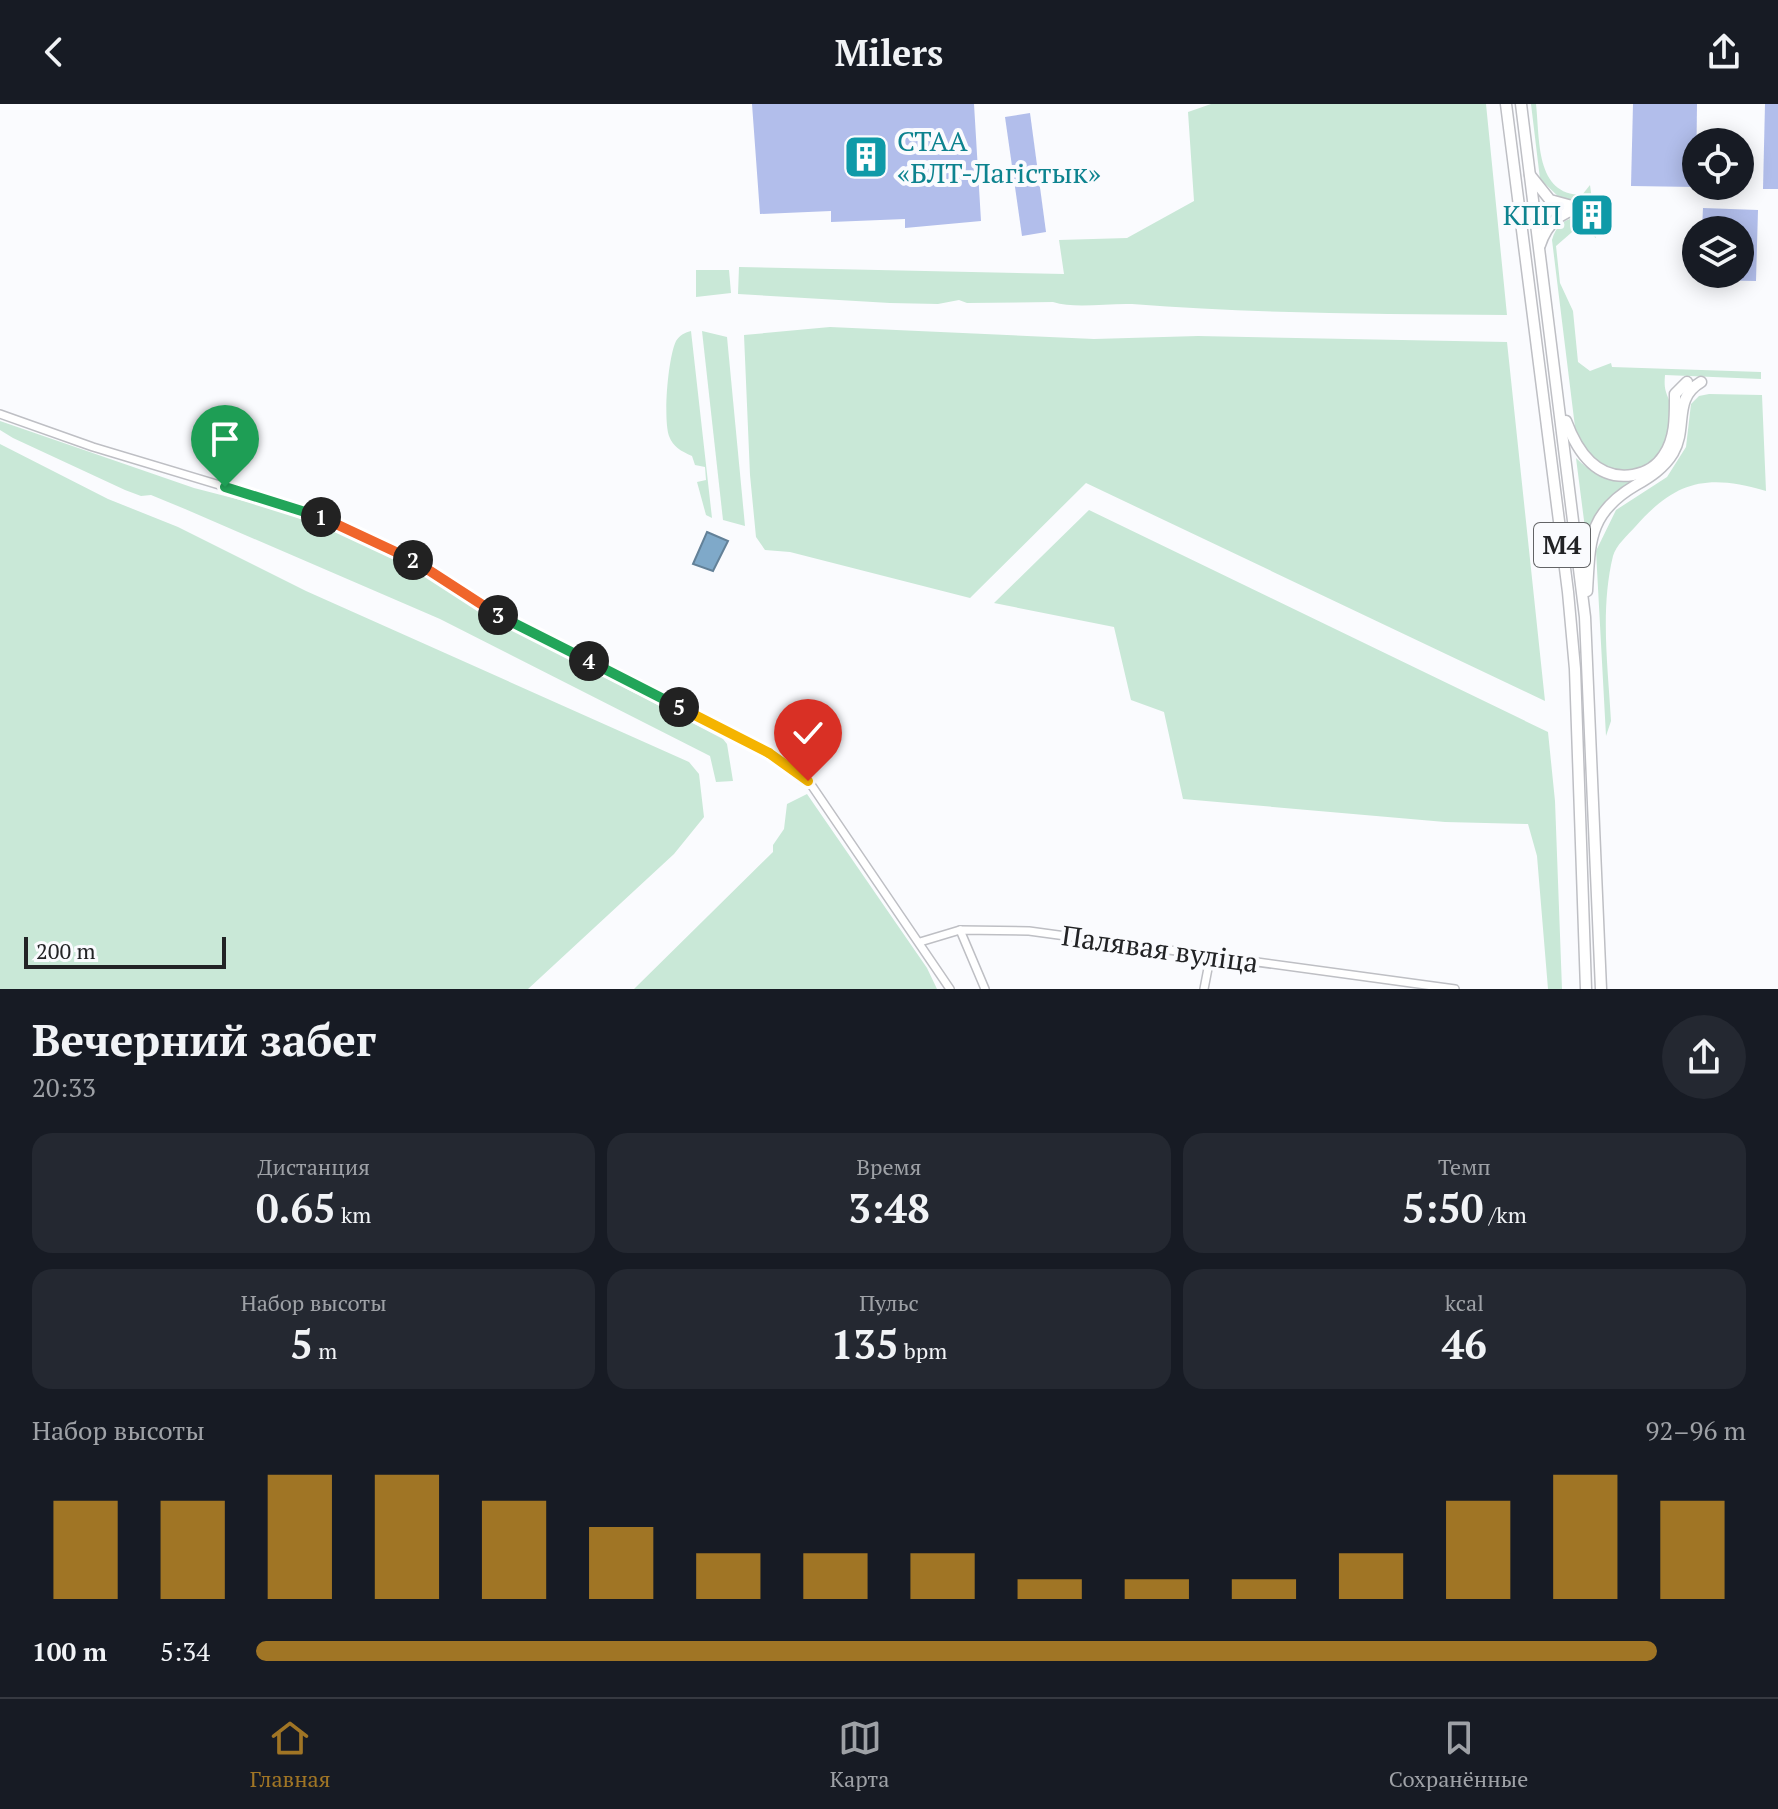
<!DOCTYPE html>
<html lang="ru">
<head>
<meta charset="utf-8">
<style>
	:root { --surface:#171b24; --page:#242831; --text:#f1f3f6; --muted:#9ea1a6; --line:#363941; --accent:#a07525 }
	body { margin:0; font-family:"PT Serif",serif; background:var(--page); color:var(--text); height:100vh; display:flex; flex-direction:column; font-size:30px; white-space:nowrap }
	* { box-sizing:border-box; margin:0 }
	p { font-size:26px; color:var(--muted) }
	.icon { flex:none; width:44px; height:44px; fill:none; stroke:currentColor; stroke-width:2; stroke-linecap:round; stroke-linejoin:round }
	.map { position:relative; height:885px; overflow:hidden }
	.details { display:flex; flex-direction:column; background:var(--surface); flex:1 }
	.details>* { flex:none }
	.controls { position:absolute; left:1682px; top:24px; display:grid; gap:16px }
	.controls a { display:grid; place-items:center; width:72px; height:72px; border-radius:50%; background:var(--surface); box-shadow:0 4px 20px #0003; font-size:40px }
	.scale { position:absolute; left:24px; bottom:20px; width:202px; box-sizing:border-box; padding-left:8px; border:4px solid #222325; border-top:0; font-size:22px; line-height:28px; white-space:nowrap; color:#222325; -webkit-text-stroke:6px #fafbfe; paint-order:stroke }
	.pin { position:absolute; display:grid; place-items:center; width:68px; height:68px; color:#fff; margin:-82px -34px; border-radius:50% 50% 50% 0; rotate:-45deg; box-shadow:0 0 8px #0007 }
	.pin .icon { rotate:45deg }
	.km { position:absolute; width:40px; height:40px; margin:-20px; border-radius:50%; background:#222; color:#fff; font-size:22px; line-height:40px; text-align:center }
	.round { display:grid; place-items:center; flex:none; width:84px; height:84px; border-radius:42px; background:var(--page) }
	.summary { display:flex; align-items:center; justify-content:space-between; height:136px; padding:0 32px }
	h1 { font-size:44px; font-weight:600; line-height:60px }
	.metrics { display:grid; grid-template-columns:repeat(3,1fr); gap:12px; height:136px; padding:8px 32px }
	.metrics div { display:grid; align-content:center; border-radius:20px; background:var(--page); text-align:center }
	.metrics b { font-size:40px; font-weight:600 }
	.metrics small { font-size:22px; font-weight:400 }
	.metrics p { font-size:22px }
	.chart { height:224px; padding:16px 32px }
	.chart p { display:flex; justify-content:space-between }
	.chart svg { width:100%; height:144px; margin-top:8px; stroke:var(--accent); stroke-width:6 }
	ul { padding:0 32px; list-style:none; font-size:26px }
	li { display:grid; grid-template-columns:128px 96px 1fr; align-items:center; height:60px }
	li i { height:20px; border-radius:10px; background:var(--accent) }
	header { display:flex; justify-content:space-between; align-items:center; height:104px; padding:0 32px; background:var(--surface); font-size:36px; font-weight:600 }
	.tab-bar { display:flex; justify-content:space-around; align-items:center; height:112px; border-top:2px solid var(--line); background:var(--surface); font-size:22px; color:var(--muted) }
	.tab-bar a { display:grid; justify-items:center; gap:4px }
	.tab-bar .current { color:var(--accent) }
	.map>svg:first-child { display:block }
	.green { fill:#c9e8d7 }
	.water { fill:#7fa9c9; stroke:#638198; stroke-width:2 }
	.building { fill:#b2beeb }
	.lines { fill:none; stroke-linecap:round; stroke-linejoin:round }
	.minor-casing { stroke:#bebfc4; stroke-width:10 }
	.highway-casing { stroke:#bebfc4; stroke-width:13 }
	.minor { stroke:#fff; stroke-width:7 }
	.highway { stroke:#fff; stroke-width:10 }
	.split-1-casing { stroke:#fff; stroke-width:16 }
	.split-2-casing { stroke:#fff; stroke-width:16 }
	.split-3-casing { stroke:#fff; stroke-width:16 }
	.split-4-casing { stroke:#fff; stroke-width:16 }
	.split-5-casing { stroke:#fff; stroke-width:16 }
	.split-6-casing { stroke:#fff; stroke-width:16 }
	.split-7-casing { stroke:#fff; stroke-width:16 }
	.split-1 { stroke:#22a559; stroke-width:10 }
	.split-2 { stroke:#f0652b; stroke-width:10 }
	.split-3 { stroke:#f0652b; stroke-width:10 }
	.split-4 { stroke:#22a559; stroke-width:10 }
	.split-5 { stroke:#22a559; stroke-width:10 }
	.split-6 { stroke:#f5b400; stroke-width:10 }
	.split-7 { stroke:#f5b400; stroke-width:10 }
	.labels { text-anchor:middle; stroke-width:8; stroke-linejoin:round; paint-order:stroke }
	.shield { fill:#fafbfe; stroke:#636466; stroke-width:2 }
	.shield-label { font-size:26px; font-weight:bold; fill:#222325 }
	.culture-label { font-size:28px; fill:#0d838f; stroke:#fafbfe; text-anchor:start }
	.street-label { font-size:28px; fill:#222325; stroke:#fafbfe }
</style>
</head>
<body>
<header><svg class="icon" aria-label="back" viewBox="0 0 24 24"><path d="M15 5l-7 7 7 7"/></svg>Milers<svg class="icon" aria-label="share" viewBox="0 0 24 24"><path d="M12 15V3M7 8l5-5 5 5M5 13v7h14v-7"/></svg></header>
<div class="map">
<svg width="1778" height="885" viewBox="0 0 1778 885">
	<rect width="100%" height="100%" fill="#fafbfe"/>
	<!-- green -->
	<g class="green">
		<path d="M1211,0H1486L1507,211C1382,210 1257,210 1132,200C1108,199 1075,205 1053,198L967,199L959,196L938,200L890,199L738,190L739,163L1064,170L1059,136L1127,134L1194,97L1188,8Z"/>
		<path d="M1531,0H1536C1540,35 1535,91 1582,91L1590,81L1592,96L1563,97L1540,75Z"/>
		<path d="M1580,113L1582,119L1595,120L1596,134L1579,122L1556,142L1560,179L1573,207L1578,258L1590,267L1611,259L1612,263L1761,268V275L1665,271C1664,283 1665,286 1669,296C1677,321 1664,346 1648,363C1607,372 1588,364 1575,323L1552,136C1556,121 1565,114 1580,113Z"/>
		<path d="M696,166H729L731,189L696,193Z"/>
		<path d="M830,223L1094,235L1198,232L1507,238L1545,597L1086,379L970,494L790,448L765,446L756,433L750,371L744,231Z"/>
		<path d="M691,227L712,414L706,411L697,378L706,376L705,363L695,361L692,352C681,347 673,343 669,332C663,314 668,254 676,237C680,231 684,229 691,227Z"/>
		<path d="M702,227L727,233L745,422L723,416Z"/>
		<path d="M1709,290L1762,291L1766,387C1708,370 1676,376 1635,423C1628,431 1616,441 1613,452C1600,505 1608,563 1611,617L1606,632L1596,447L1616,406L1667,373L1686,343L1691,300L1699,292Z"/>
		<path d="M0,317L194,384L272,404L384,446L504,521L723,635L727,640L733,677L716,678L710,652L440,515L185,405L151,391L141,392L125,386L13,334L0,326Z"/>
		<path d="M0,340L108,395L178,423L306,487L689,658L699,670L704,713L674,750L528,885H0Z"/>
		<path d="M1576,354C1597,375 1615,376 1643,372C1615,389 1598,401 1586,432Z"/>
		<path d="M1089,406L1548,628L1555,697L1562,885H1548L1537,752L1528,720L1445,718L1183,695L1164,608L1131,596L1114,523L994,499Z"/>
		<path d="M807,690L927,864L937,885H634L773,748V741L784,725L787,700Z"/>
	</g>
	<!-- water -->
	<path class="water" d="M707,428L728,437L713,467L693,460Z"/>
	<!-- building -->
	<g class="building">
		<path d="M752,0H974L981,117L905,124V115L831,118V107L760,110Z"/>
		<path d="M1633,0H1697L1696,83L1631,82Z"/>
		<path d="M1765,0H1778V85H1763Z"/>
		<path d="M1030,9L1046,128L1022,132L1005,13Z"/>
		<path d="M1703,104L1758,106L1756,177L1701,176V170H1740V126H1702Z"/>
	</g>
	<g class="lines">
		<!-- minor casing -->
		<g class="minor-casing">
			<g id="minor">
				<path d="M0,310L93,343L296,404L349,424L402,448L513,519L776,652L797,667L812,682L950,885"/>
				<path d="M960,826L985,885"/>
				<path d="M920,838L960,826L1029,827L1455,885"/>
				<path d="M1204,885L1210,854"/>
			</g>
		</g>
		<!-- highway casing -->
		<g class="highway-casing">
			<g id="highway">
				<path d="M1506,0L1568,488L1575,565L1586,885"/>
				<path d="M1521,0L1585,513L1601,885"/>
				<path d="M1530,71L1550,96L1572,102"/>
				<path d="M1540,141C1547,119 1560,109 1582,103"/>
				<path d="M1566,317C1577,347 1596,377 1633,371C1645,369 1657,362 1664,351C1676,333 1675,311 1675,290L1687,278"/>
				<path d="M1587,487C1590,437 1588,409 1636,381C1650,373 1664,364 1673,349C1688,323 1672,295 1701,278"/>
			</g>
		</g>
		<!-- minor -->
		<use href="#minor" class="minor"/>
		<!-- highway -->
		<use href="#highway" class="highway"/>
	</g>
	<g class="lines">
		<!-- split-1 casing -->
		<g class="split-1-casing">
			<path id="split-1" d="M225,383L321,413"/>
		</g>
		<!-- split-2 casing -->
		<g class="split-2-casing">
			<path id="split-2" d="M321,413L413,456"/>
		</g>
		<!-- split-3 casing -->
		<g class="split-3-casing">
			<path id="split-3" d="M413,456L498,511"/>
		</g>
		<!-- split-4 casing -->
		<g class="split-4-casing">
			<path id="split-4" d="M498,511L589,557"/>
		</g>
		<!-- split-5 casing -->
		<g class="split-5-casing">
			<path id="split-5" d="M589,557L679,603"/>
		</g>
		<!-- split-6 casing -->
		<g class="split-6-casing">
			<path id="split-6" d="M679,603L769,649"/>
		</g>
		<!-- split-7 casing -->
		<g class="split-7-casing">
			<path id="split-7" d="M769,649L808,677"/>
		</g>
		<!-- split-1 -->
		<use href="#split-1" class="split-1"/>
		<!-- split-2 -->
		<use href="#split-2" class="split-2"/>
		<!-- split-3 -->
		<use href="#split-3" class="split-3"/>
		<!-- split-4 -->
		<use href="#split-4" class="split-4"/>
		<!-- split-5 -->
		<use href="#split-5" class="split-5"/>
		<!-- split-6 -->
		<use href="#split-6" class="split-6"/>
		<!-- split-7 -->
		<use href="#split-7" class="split-7"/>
	</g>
	<!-- icons -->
	<defs>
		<g id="building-square" transform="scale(2.3)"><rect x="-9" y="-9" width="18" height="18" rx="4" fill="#0f9aa8" stroke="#fafbfe"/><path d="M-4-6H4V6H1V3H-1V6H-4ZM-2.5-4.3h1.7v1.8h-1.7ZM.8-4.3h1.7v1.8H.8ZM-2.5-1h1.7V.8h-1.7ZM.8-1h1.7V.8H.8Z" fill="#fff"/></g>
	</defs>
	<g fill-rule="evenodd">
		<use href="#building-square" x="866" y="53"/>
		<use href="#building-square" x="1592" y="111"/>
	</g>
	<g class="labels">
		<!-- shield labels -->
		<rect class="shield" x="1534" y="419" width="56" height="44" rx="6"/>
		<g class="shield-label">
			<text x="1562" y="450">М4</text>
		</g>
		<!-- culture labels -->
		<g class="culture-label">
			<text x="897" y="47">СТАА<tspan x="897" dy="32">«БЛТ-Лагістык»</tspan></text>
			<text x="1561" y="121" text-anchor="end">КПП</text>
		</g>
		<!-- street labels -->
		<g class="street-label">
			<text transform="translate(1160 845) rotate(8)" y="10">Палявая вуліца</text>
		</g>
	</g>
</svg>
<div class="controls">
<a><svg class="icon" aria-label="locate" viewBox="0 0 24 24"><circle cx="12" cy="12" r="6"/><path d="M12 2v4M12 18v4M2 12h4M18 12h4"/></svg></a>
<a><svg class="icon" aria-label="layers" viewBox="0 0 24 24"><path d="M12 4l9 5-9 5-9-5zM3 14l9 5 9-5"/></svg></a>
</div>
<div class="scale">200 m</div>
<div class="pin" style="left:225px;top:383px;background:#1e9e55"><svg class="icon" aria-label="arrive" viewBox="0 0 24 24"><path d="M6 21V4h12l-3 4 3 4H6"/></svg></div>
<div class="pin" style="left:808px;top:677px;background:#d93025"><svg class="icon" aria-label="check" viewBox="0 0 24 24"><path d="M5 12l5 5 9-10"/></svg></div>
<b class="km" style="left:321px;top:413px">1</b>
<b class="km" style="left:413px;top:456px">2</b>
<b class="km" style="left:498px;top:511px">3</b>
<b class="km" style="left:589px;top:557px">4</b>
<b class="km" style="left:679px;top:603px">5</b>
</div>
<section class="details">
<div class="summary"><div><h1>Вечерний забег</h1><p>20:33</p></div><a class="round"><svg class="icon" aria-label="share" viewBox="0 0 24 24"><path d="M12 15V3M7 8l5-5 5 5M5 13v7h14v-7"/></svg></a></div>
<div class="metrics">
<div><p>Дистанция</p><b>0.65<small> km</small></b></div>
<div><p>Время</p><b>3:48</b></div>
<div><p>Темп</p><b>5:50<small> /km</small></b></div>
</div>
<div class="metrics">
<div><p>Набор высоты</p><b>5<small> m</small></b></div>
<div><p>Пульс</p><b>135<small> bpm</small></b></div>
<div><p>kcal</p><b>46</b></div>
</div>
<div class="chart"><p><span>Набор высоты</span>92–96 m</p>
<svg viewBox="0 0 160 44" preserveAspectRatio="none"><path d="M5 44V14M15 44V14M25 44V6M35 44V6M45 44V14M55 44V22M65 44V30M75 44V30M85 44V30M95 44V38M105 44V38M115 44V38M125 44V30M135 44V14M145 44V6M155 44V14"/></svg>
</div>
<ul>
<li><b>100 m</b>5:34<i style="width:94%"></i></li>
</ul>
</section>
<nav class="tab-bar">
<a class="current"><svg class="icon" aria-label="home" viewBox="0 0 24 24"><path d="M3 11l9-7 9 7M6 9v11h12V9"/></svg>Главная</a>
<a><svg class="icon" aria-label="map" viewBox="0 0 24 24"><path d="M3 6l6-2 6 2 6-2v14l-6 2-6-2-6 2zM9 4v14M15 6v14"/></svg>Карта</a>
<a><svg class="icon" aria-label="saved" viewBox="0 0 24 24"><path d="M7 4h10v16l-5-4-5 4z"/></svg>Сохранённые</a>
</nav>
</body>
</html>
